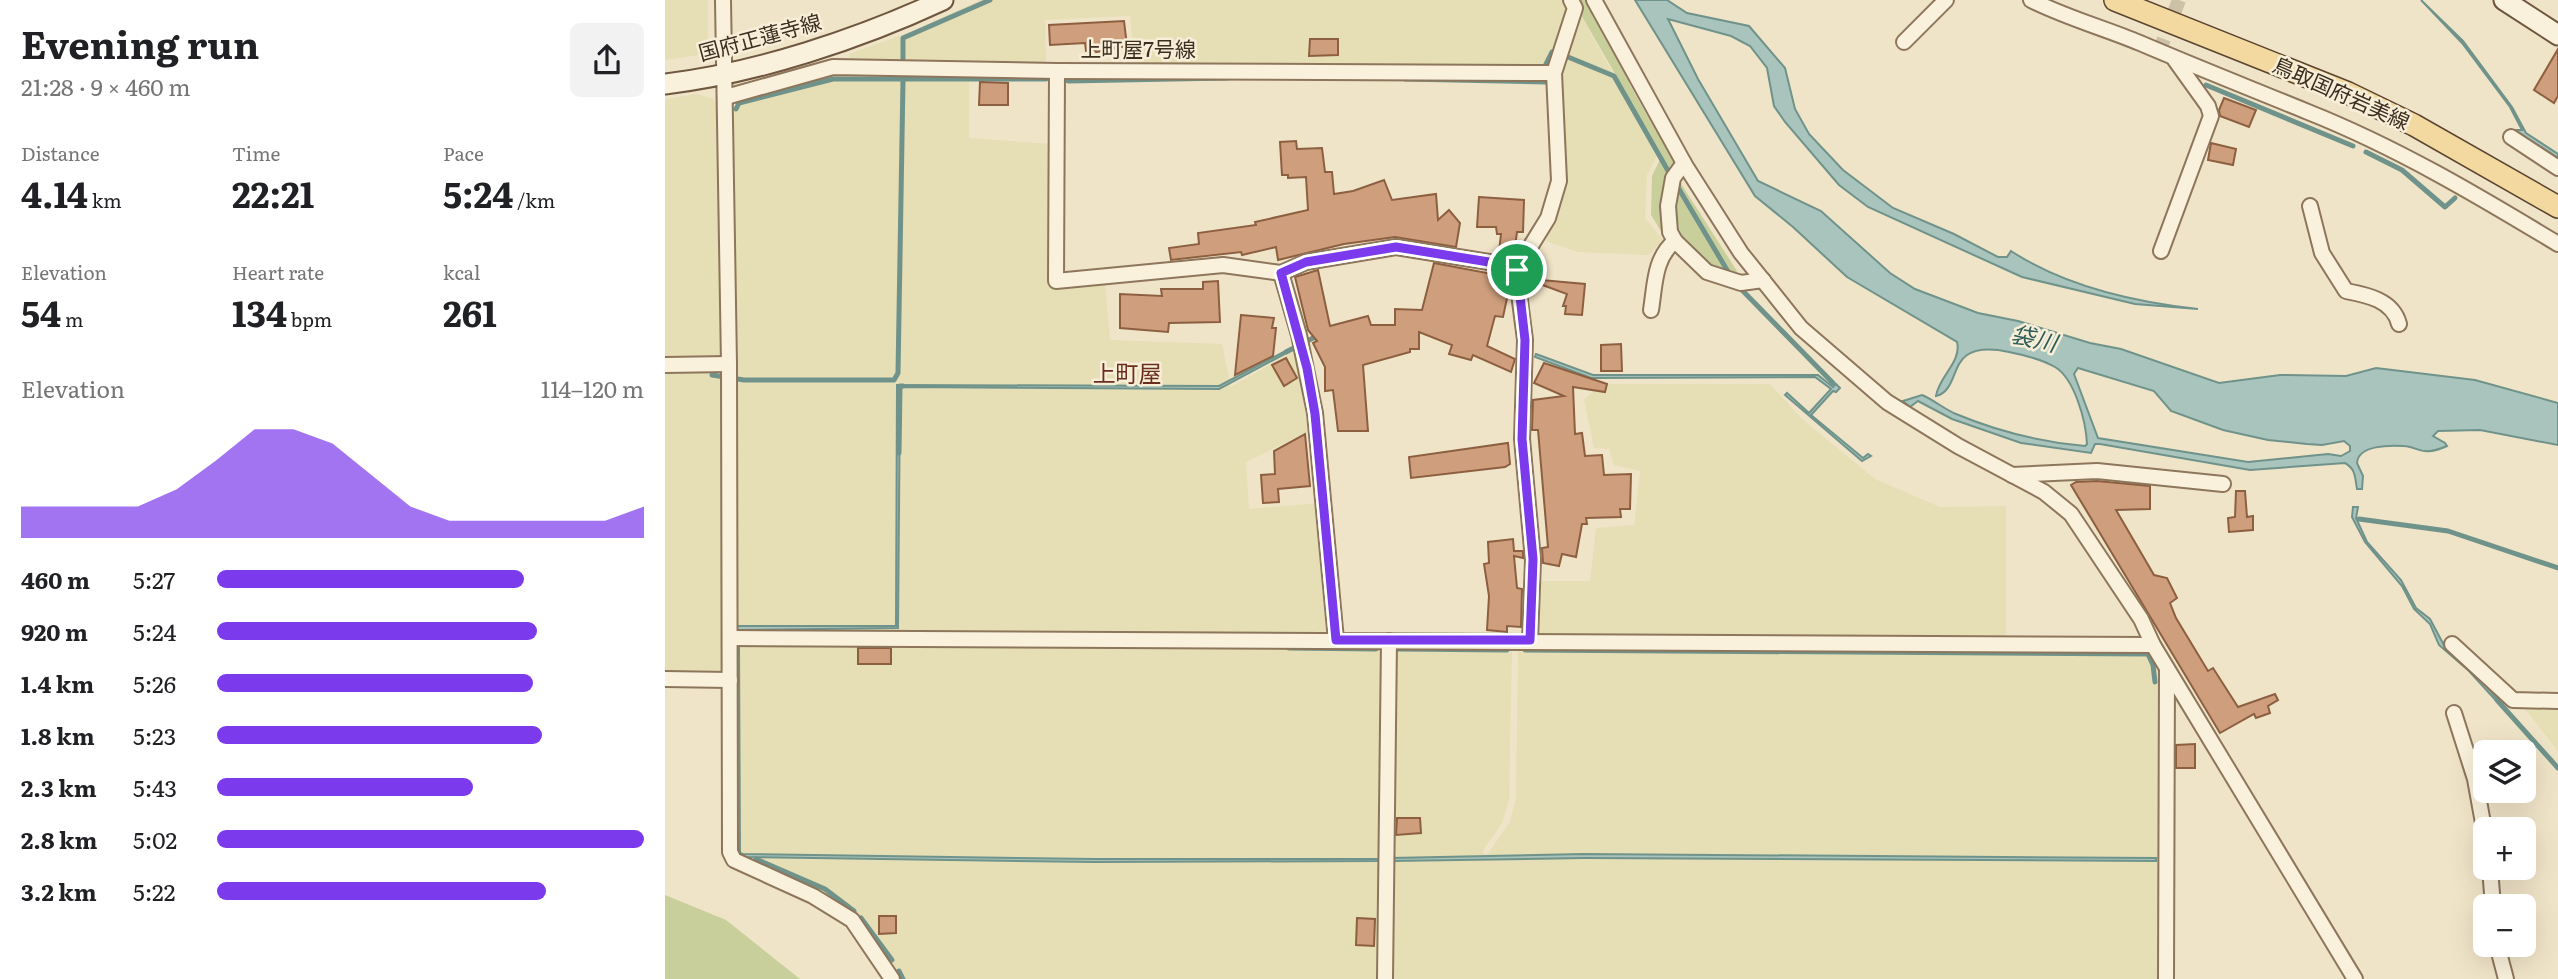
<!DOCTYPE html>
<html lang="en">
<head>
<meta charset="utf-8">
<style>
	:root { --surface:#fff; --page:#f2f2f2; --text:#202124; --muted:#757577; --accent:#7c3aed }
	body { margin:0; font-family:Literata,"Noto Sans JP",serif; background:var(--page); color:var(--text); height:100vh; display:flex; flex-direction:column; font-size:26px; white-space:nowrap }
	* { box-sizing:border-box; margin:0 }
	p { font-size:23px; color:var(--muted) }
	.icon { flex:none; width:38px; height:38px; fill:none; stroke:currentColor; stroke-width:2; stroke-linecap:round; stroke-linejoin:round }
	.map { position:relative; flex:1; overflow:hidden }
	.drawer { display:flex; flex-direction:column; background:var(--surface); width:665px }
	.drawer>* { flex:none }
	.buttons { position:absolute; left:1808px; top:740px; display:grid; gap:14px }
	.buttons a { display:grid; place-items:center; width:63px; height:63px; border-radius:10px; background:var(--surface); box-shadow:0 7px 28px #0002; font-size:35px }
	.pin { position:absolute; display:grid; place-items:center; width:60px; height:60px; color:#fff; margin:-30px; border:4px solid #fff; border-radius:50%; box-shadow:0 2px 7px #0007 }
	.round { display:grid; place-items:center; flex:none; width:74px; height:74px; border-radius:10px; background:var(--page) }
	.summary { display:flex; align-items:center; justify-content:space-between; height:119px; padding:0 21px }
	h1 { font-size:38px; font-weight:700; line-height:52px }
	.metrics { display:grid; grid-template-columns:repeat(3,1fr); gap:10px; height:119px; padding:7px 21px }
	.metrics div { display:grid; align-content:center }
	.metrics b { font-size:35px; font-weight:700 }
	.metrics small { font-size:19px; font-weight:400 }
	.metrics p { font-size:19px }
	.chart { height:196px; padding:14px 21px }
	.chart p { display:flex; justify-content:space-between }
	.chart svg { width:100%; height:126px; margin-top:7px; fill:var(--accent); opacity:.7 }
	ul { padding:0 21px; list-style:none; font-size:23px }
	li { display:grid; grid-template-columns:112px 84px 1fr; align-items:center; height:52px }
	li i { height:18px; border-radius:9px; background:var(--accent) }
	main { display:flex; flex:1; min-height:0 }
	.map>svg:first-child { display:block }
	.farmland { fill:#e6deb5 }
	.green { fill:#c9cf9b }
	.water { fill:#a9c4bc; stroke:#6f938a; stroke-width:2; fill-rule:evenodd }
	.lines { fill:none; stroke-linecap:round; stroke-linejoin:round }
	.stream { stroke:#6f938a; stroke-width:5 }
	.building { fill:#cf9f7d; stroke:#8d5f41; stroke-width:2 }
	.street-tunnel { stroke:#ccc0a6; stroke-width:14; stroke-dasharray:14 7; stroke-linecap:butt }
	.street-casing { stroke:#8d765c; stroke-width:18 }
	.secondary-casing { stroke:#6f573f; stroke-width:23 }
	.primary-casing { stroke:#5b4430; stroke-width:24 }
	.street { stroke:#faf1dc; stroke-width:14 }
	.secondary { stroke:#faf1dc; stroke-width:19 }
	.primary { stroke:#f3d9a0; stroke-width:21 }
	.route-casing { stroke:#fff; stroke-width:14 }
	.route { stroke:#7c3aed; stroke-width:9 }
	.labels { text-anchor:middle; stroke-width:5; stroke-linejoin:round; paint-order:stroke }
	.street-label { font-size:21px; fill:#3d2e20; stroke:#f7eed8 }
	.water-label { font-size:23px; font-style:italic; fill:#2f5d5a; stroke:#f7eed8 }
	.neighbourhood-label { font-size:23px; fill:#6b2e1e; stroke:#f7eed8 }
</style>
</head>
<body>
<main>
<section class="drawer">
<div class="summary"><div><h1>Evening run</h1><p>21:28 · 9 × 460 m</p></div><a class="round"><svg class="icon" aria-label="share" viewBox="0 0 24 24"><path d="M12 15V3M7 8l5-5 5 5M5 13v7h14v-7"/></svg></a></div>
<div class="metrics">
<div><p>Distance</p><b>4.14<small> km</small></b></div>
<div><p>Time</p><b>22:21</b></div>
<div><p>Pace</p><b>5:24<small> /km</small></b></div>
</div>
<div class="metrics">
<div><p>Elevation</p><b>54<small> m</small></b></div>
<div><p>Heart rate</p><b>134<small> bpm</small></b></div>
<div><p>kcal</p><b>261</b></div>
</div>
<div class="chart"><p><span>Elevation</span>114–120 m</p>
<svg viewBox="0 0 160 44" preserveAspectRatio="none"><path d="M0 44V33L10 33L20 33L30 33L40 27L50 17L60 6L70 6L80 11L90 22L100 33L110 38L120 38L130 38L140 38L150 38L160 33V44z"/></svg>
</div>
<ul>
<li><b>460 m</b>5:27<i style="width:72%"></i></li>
<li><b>920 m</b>5:24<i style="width:75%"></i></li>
<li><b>1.4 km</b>5:26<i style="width:74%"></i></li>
<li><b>1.8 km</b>5:23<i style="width:76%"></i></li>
<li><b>2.3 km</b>5:43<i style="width:60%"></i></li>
<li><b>2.8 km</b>5:02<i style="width:100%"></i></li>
<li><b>3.2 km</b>5:22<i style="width:77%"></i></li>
</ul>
</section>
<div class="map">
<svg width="1893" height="979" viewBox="0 0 1893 979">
	<rect width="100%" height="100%" fill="#f0e4c8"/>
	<!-- farmland -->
	<g class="farmland">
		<path d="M0,0H43V43L34,55L0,60Z"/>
		<path d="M315,0H900L904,7L883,67L470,64L465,16L380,20L381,63H185L184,54L248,31Z"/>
		<path d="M916,16L993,154L982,175L980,218L999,241L983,255L912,252L881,241L890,216L901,168L897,75Z"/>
		<path d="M304,74V138L386,144V287L391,290L440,284L445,340L557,344L566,387L630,350L647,430L581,462L584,509L653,503L664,628L658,635L71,631L66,112L74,100L171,75Z"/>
		<path d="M32,94L48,99L55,109L59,351L57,358L0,362V99Z"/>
		<path d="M0,369L53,370L57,373L60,665L57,673L0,674Z"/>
		<path d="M935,384H1105L1136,418L1210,479L1275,507L1341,506V635L876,637L870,629L873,581H925L931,528L969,525L975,471L949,465L944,449L929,448L919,400Z"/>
		<path d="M71,645H714L718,650L715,979H232L187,916L69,851Z"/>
		<path d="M732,645H844L847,649L844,800L837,823L817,852L822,855L845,822L851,798L853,649L856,646L1482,651L1485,653L1495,674V979H725L728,650Z"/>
		<path d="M1859,708L1893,709V751Z"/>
	</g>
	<!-- green -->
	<g class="green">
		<path d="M915,0H923L962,71L964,83L979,110L989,127L1001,136L1013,160L998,208L1001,239L986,215L987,176L997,155L916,15Z"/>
		<path d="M1013,179L1072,271L1070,276C1052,272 1047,270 1033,257C1004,231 1007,215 1013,179Z"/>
		<path d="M0,895L61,920L135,979H0Z"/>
	</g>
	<!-- water -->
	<g class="water">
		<path d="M970,0H1002L1022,13L1084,26L1120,68L1130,109L1144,134L1178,170L1228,208L1289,234L1333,257H1342L1346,251C1401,287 1468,302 1533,309L1470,304L1357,277L1203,207L1174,185L1120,122L1109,106L1102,68L1085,46L1066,36L1003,19L1033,79L1093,181L1156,211L1225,273L1250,289L1313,313L1353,321L1425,343L1456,349L1554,383L1615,375L1681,376L1711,368L1810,380L1893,403V445L1815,430L1773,431L1768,436L1780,443L1782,446C1775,449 1768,452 1760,451C1753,451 1747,446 1739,446C1725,445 1693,445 1692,463L1698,476L1697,489H1692C1690,478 1691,469 1680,463L1585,470L1435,444H1430L1426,453L1356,443L1287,419L1253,401L1245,407L1238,401L1257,395C1269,400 1279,409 1291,414C1332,431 1375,442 1420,446L1422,444C1421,422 1410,379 1390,367C1376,359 1359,355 1344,352C1330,349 1314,347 1302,355C1287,365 1290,392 1271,396C1274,376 1297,362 1292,342L1182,277L1128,227L1090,196ZM1413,368L1489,391L1506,411L1558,430L1603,440L1642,444L1657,445L1679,441L1685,446V451L1676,456L1663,454L1583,462L1433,438L1409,374Z"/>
		<path d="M1756,0L1798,41L1847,107L1861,133L1893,154V158L1850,130H1857L1845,107L1797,43Z"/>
		<path d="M626,348L627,350L554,389L237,387L235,389L233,628L72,630V626H231L232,385L554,386Z"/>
		<path d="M871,354L928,375H1153L1168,387L1171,384L1175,388L1171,392L1168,391L1146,415L1198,458L1203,454L1206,456L1197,461L1120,395L1122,393L1144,413L1166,389L1150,377L926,378L870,357Z"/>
		<path d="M1688,507H1693L1691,518L1702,542L1736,580L1751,608L1765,619L1781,649L1809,672L1836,703L1835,705L1804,671L1774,645L1765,624L1749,609L1737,586L1700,542L1687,517Z"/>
		<path d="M71,646H74L75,853L78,854L430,859H714L713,861L429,862L78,857L72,854Z"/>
		<path d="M918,854L1491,858V861L919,858L727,861V858Z"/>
	</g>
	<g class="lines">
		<!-- stream -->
		<g class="stream">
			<path d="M903,57L949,76L1006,176"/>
			<path d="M238,59V38L325,0"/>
			<path d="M881,64L887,52"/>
			<path d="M740,79L882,82"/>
			<path d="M403,81L562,78"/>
			<path d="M1541,85L1688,146"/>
			<path d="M71,109L74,103L168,79H381"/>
			<path d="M1701,152L1737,170L1780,207L1790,198"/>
			<path d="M1011,184L1065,275"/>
			<path d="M1073,286L1168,383"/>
			<path d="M621,352L652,336"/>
			<path d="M47,375L79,380H229L233,373L238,80"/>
			<path d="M234,453L235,386H238"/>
			<path d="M1694,519L1783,531L1893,568"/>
			<path d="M624,648L711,649"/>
			<path d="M733,649L842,650"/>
			<path d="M860,650L1483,654L1488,665L1490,682"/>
			<path d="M1832,700L1893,768"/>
			<path d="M91,859L160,889L189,911"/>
			<path d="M196,918L227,960"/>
			<path d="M234,971L238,979"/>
		</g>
	</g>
	<!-- building -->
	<g class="building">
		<path d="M459,21L462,46L431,52L430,50L421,51L420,43L385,45L384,25Z"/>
		<path d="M645,39H673V55L644,56Z"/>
		<path d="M1893,49V96L1889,103L1869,90Z"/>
		<path d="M315,82L343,83V105H314Z"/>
		<path d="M1559,98L1591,110L1584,127L1555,116L1554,110Z"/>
		<path d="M631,141L632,149L657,148L660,172H667L669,194L688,191L719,180L727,200L771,194L773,220L784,210L795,223L791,247L730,237L679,244L613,260L611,247L577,255L576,252L506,260L504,248L534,244L533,233L591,225L590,222L643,210L641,177L623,178V175H617L615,142Z"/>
		<path d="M1546,143L1571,149L1568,165L1543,160Z"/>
		<path d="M814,197L859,200L858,232H852L849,254L834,252L836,234H832L831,227H812Z"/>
		<path d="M769,263L838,276L837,287L844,289L838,317L830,316L822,346L850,359L846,372L808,355L806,360L784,354L787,345L754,332V349H745V352L698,365L703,431H673L668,390L660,391V367L648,343L652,341L643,330L630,277L653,270L665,326L703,316L706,325H730V309L757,310Z"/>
		<path d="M876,280L920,284L917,315L900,314L901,306H898L902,294L875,284Z"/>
		<path d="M553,281L555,322L504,323L503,332L455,328V294L497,296L496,289H538V282Z"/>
		<path d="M576,315L609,318L607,328H611L608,356L570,375Z"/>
		<path d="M956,344L957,371H936V345Z"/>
		<path d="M621,358L632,378L619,386L607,365Z"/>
		<path d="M879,363L942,384L940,392L908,387L910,434L917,433L920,456L937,455L939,475L966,474L965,509H955L956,517L921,518L922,524H917L911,557L897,554L894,566L878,563L877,548L883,547L873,430H867L868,400L899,396L869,383Z"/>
		<path d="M640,434L645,486L613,489L614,502L598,503L596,475L610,474L609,451Z"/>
		<path d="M843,443L845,464L840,467L746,478L744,457Z"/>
		<path d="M1432,481L1485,486V509L1451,510L1489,575L1502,578L1512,598L1505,603L1511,618L1543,671L1548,668L1573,707L1610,694L1613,700L1603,706L1605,713L1591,718L1589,714L1555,733L1406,485L1411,482Z"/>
		<path d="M1571,491H1580L1582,517L1588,516V530L1564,532L1563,518L1570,517Z"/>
		<path d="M848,539L849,551H858V558L849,556L852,588L857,589L856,627L842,626V632L822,630L824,596L819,564L824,563L823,542Z"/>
		<rect x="193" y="648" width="33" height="16"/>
		<path d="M1530,744V768H1511V745Z"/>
		<path d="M732,818H755L756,833L731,835Z"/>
		<path d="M214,916H231V933L214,934Z"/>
		<path d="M692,918L710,919L709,946L691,945Z"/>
	</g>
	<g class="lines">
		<!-- street-tunnel -->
		<path class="street-tunnel" d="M1494,52L1514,0"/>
		<!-- street casing -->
		<g class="street-casing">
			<g id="street">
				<path d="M58,0L64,364L65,852L69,860L148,896L187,920L227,979"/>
				<path d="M929,0L1020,165L1076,253L1136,328L1222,402L1293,446L1379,492L1406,514L1476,619L1488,645L1690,979"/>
				<path d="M1366,0C1402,18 1439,28 1475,43C1531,67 1587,89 1643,112C1731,147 1812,195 1893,244"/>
				<path d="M1239,42L1281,0"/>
				<path d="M392,71L391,281L558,265L616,273L641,262L731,247L824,262L851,270"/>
				<path d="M61,97L168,67L392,71L889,73"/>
				<path d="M1846,137L1893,168"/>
				<path d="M1019,163L1008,178L1003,206L1005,232L1010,241L1042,272L1076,283L1098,280"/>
				<path d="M1645,206L1657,253L1681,291C1702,295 1728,300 1734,324"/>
				<path d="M1496,251L1546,116L1543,106L1510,60"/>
				<path d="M616,273L634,335L650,413L671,640"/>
				<path d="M986,310C990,285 989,258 1010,241"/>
				<path d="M0,365L64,364"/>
				<path d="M1347,475L1432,471L1558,484"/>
				<path d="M65,638L1488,645"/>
				<path d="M865,640L868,560L857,439L860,340L851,270L883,218L894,181L889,73L910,8L906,0"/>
				<path d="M1787,644L1848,700L1893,701"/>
				<path d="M0,679L65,680"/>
				<path d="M1789,713L1810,779L1820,834"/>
				<path d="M1825,868L1828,906"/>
				<path d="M1832,945L1841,979"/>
				<path d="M720,979L724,641"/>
				<path d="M1501,979L1502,669"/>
			</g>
		</g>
		<!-- secondary casing -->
		<g class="secondary-casing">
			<g id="secondary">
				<path d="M1839,0L1893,35"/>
				<path d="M0,84C92,73 194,39 278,0"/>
			</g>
		</g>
		<!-- primary casing -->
		<g class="primary-casing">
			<path id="primary" d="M1450,0L1683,93L1749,125L1893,207"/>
		</g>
		<!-- street -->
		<use href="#street" class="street"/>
		<!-- secondary -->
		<use href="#secondary" class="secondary"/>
		<!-- primary -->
		<use href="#primary" class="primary"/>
	</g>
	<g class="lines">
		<!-- route casing -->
		<g class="route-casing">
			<path id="route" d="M731,247L824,262L852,270L860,340L857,439L868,559L865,640H671L650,414L642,368L616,273L641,262Z"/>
		</g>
		<!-- route -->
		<use href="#route" class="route"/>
	</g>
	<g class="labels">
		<!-- street labels -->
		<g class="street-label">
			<text transform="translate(95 38) rotate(-15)" y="7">国府正蓮寺線</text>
			<text x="473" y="57">上町屋7号線</text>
			<text transform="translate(1676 94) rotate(24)" y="7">鳥取国府岩美線</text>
		</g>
		<!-- water labels -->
		<g class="water-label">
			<text transform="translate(1369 339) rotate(13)" y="8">袋川</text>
		</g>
		<!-- neighbourhood labels -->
		<g class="neighbourhood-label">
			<text x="462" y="382">上町屋</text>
		</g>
	</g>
</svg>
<div class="buttons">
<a><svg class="icon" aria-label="layers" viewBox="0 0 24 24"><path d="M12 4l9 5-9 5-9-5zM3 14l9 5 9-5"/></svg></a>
<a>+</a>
<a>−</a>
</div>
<div class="pin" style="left:852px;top:270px;background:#1e9e55"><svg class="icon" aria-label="arrive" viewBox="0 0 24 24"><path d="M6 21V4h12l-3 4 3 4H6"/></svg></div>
</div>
</main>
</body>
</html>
